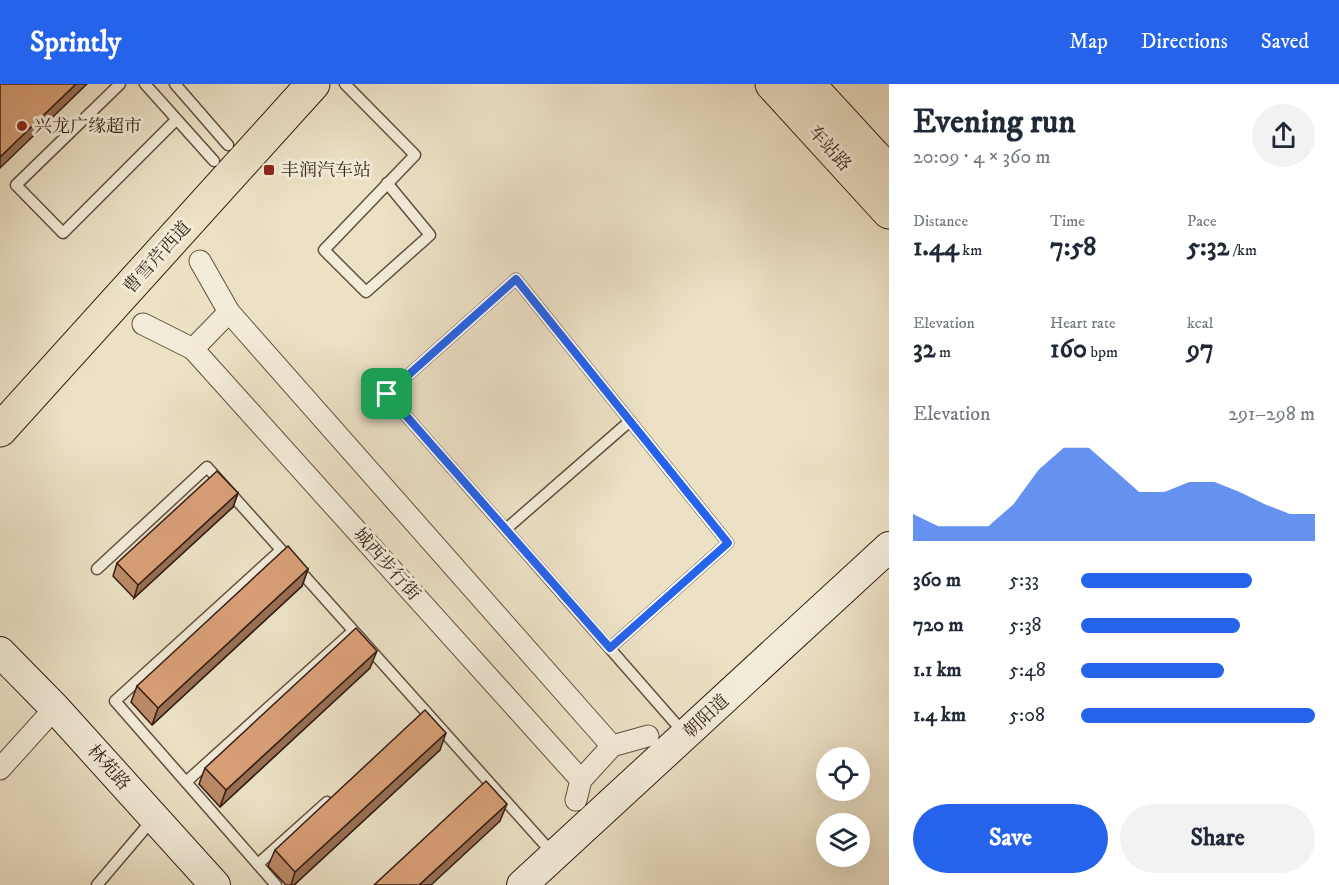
<!DOCTYPE html>
<html lang="en">
<head>
<meta charset="utf-8">
<style>
	:root { --surface:#fff; --page:#f2f2f3; --text:#1f2937; --muted:#747a83; --accent:#2563eb }
	body { margin:0; font-family:"IM FELL DW Pica","Noto Serif SC",serif; background:var(--page); color:var(--text); height:100vh; display:flex; flex-direction:column; font-size:22px; white-space:nowrap }
	* { box-sizing:border-box; margin:0 }
	p { font-size:20px; color:var(--muted) }
	.icon { flex:none; width:33px; height:33px; fill:none; stroke:currentColor; stroke-width:2; stroke-linecap:round; stroke-linejoin:round }
	.map { position:relative; flex:1; overflow:hidden }
	.details { display:flex; flex-direction:column; background:var(--surface); width:450px }
	.details>* { flex:none }
	.tools { position:absolute; left:816px; top:663px; display:grid; gap:12px }
	.tools a { display:grid; place-items:center; width:54px; height:54px; border-radius:50%; background:var(--surface); box-shadow:0 6px 24px #0002; font-size:30px }
	.pin { position:absolute; display:grid; place-items:center; width:51px; height:51px; color:#fff; margin:-26px; border-radius:12px; box-shadow:0 3px 9px #0006 }
	.round { display:grid; place-items:center; flex:none; width:63px; height:63px; border-radius:32px; background:var(--page) }
	.overview { display:flex; align-items:center; justify-content:space-between; height:102px; padding:0 24px }
	h1 { font-size:33px; font-weight:700; line-height:45px }
	.figures { display:grid; grid-template-columns:repeat(3,1fr); gap:9px; height:102px; padding:6px 24px }
	.figures div { display:grid; align-content:center }
	.figures b { font-size:26px; font-weight:700 }
	.figures small { font-size:16px; font-weight:400 }
	.figures p { font-size:16px }
	.chart { height:168px; padding:12px 24px }
	.chart p { display:flex; justify-content:space-between }
	.chart svg { width:100%; height:108px; margin-top:6px; fill:var(--accent); opacity:.7 }
	.button { display:flex; gap:12px; margin-top:auto; padding:12px 24px }
	.button a { flex:1; height:69px; border-radius:36px; background:var(--accent); color:#fff; font-size:24px; font-weight:700; line-height:69px; text-align:center }
	.button a+a { background:var(--page); color:var(--text) }
	ul { padding:0 24px; list-style:none; font-size:20px }
	li { display:grid; grid-template-columns:96px 72px 1fr; align-items:center; height:45px }
	li i { height:15px; border-radius:8px; background:var(--accent) }
	header { display:flex; align-items:center; gap:36px; box-sizing:border-box; height:84px; padding:0 30px; background:var(--accent); color:#fff }
	header strong { font-size:28px }
	nav { display:flex; gap:33px; margin-inline-start:auto; font-size:21px }
	main { display:flex; flex:1; min-height:0 }
	.map>svg:first-child { display:block }
	.lines { fill:none; stroke-linecap:round; stroke-linejoin:round }
	.lane-casing { stroke:#624e40; stroke-width:13 }
	.street-casing { stroke:#624e40; stroke-width:23 }
	.secondary-casing { stroke:#341d14; stroke-width:32 }
	.primary-casing { stroke:#341d14; stroke-width:35 }
	.lane { stroke:#f3ecd9; stroke-width:10 }
	.street { stroke:#f3ecd9; stroke-width:21 }
	.secondary { stroke:#f3ecd9; stroke-width:30 }
	.primary { stroke:#ece1c5; stroke-width:33 }
	.wall { fill:#bb8a67; stroke:#341d14; stroke-width:1.5 }
	.shaded-wall { fill:#987054; stroke:#341d14; stroke-width:1.5 }
	.building { fill:#d9a078; stroke:#341d14; stroke-width:1.5 }
	.route-casing { stroke:#fff; stroke-width:12 }
	.route { stroke:#2563eb; stroke-width:8 }
	.poi-dot { fill:#8f2418; stroke:#f3ecd9; stroke-width:2 }
	.labels { text-anchor:middle; stroke-width:6; stroke-linejoin:round; paint-order:stroke }
	.poi-label { font-size:18px; fill:#341d14; stroke:#f3ecd9; text-anchor:start }
	.street-label { font-size:18px; fill:#341d14; stroke:#f3ecd9 }
</style>
</head>
<body>
<header>
<strong>Sprintly</strong>
<nav><a>Map</a><a>Directions</a><a>Saved</a></nav>
</header>
<main>
<div class="map">
<svg width="889" height="801" viewBox="0 0 889 801">
	<rect width="100%" height="100%" fill="#ece1c5"/>
	<filter id="stains"><feTurbulence type="fractalNoise" baseFrequency=".00333" numOctaves="4"/><feColorMatrix values="0 0 0 0 .2 0 0 0 0 .09 0 0 0 0 .02 0 0 0 .5 -.17"/></filter>
	<radialGradient id="worn" r=".72"><stop offset=".6" stop-color="#630" stop-opacity="0"/><stop offset="1" stop-color="#630" stop-opacity=".3"/></radialGradient>
	<g class="lines">
		<!-- lane casing -->
		<g class="lane-casing">
			<g id="lane">
				<path d="M120,0L16,101L63,149L176,36"/>
				<path d="M145,0L214,77"/>
				<path d="M175,0L228,61"/>
				<path d="M345,0L415,71L324,166L366,208L430,151L387,99"/>
				<path d="M506,445L630,337"/>
				<path d="M97,485L207,383L554,771"/>
				<path d="M610,564L728,459L516,195L387,310L683,648"/>
				<path d="M186,698L353,547"/>
				<path d="M258,780L327,718"/>
				<path d="M97,801L153,735"/>
				<path d="M276,801L115,617L281,466"/>
			</g>
		</g>
		<!-- street casing -->
		<g class="street-casing">
			<g id="street">
				<path d="M229,228L612,662"/>
				<path d="M143,240L193,265L229,228L200,177"/>
				<path d="M193,265L581,696"/>
				<path d="M0,685L55,624"/>
				<path d="M576,716L581,696L612,662L648,652"/>
			</g>
		</g>
		<!-- secondary casing -->
		<g class="secondary-casing">
			<g id="secondary">
				<path d="M0,568L55,624L215,801"/>
				<path d="M522,801L889,463"/>
			</g>
		</g>
		<!-- primary casing -->
		<g class="primary-casing">
			<g id="primary">
				<path d="M772,0L889,128"/>
				<path d="M808,0L889,88"/>
				<path d="M0,346L313,0"/>
			</g>
		</g>
		<!-- lane -->
		<use href="#lane" class="lane"/>
		<!-- street -->
		<use href="#street" class="street"/>
		<!-- secondary -->
		<use href="#secondary" class="secondary"/>
		<!-- primary -->
		<use href="#primary" class="primary"/>
	</g>
	<!-- wall -->
	<g class="wall">
		<path d="M238,409L233,423L134,514L113,492L117,479Z"/>
		<path d="M308,485L302,502L152,641L131,618L137,602Z"/>
		<path d="M370,584L220,723L199,700L205,684Z"/>
		<path d="M440,666L294,801H286L268,782L275,766Z"/>
	</g>
	<!-- shaded-wall -->
	<g class="shaded-wall">
		<path d="M76,0H87L0,84V73Z"/>
		<path d="M238,409L233,423L134,514L138,501Z"/>
		<path d="M308,485L302,502L152,641L158,624Z"/>
		<path d="M377,567L370,584L220,723L226,706Z"/>
		<path d="M446,649L440,666L294,801H291L295,788Z"/>
		<path d="M507,720L500,737L431,801H419Z"/>
	</g>
	<!-- building -->
	<g class="building">
		<path d="M0,0H76L0,73Z"/>
		<path d="M217,387L238,409L138,501L117,479Z"/>
		<path d="M288,462L308,485L158,624L137,602Z"/>
		<path d="M356,544L377,567L226,706L205,684Z"/>
		<path d="M425,626L446,649L295,788L275,766Z"/>
		<path d="M486,697L507,720L419,801H374Z"/>
	</g>
	<g class="lines">
		<!-- route casing -->
		<g class="route-casing">
			<path id="route" d="M516,195L728,459L610,564L387,310Z"/>
		</g>
		<!-- route -->
		<use href="#route" class="route"/>
	</g>
	<!-- markers -->
	<g class="poi-dot">
		<circle cx="22" cy="42" r="6"/>
		<rect x="263" y="80" width="12" height="12" rx="3"/>
	</g>
	<g class="labels">
		<!-- poi labels -->
		<g class="poi-label">
			<text x="34" y="48">兴龙广缘超市</text>
			<text x="281" y="92">丰润汽车站</text>
		</g>
		<!-- street labels -->
		<g class="street-label">
			<text transform="translate(830 64) rotate(48)" y="6">车站路</text>
			<text transform="translate(157 173) rotate(-48)" y="6">曹雪芹西道</text>
			<text transform="translate(387 480) rotate(48)" y="6">城西步行街</text>
			<text transform="translate(706 632) rotate(-43)" y="6">朝阳道</text>
			<text transform="translate(109 683) rotate(48)" y="6">林苑路</text>
		</g>
	</g>
	<rect width="100%" height="100%" filter="url(#stains)"/>
	<rect width="100%" height="100%" fill="url(#worn)"/>
</svg>
<div class="tools">
<a><svg class="icon" aria-label="locate" viewBox="0 0 24 24"><circle cx="12" cy="12" r="6"/><path d="M12 2v4M12 18v4M2 12h4M18 12h4"/></svg></a>
<a><svg class="icon" aria-label="layers" viewBox="0 0 24 24"><path d="M12 4l9 5-9 5-9-5zM3 14l9 5 9-5"/></svg></a>
</div>
<div class="pin" style="left:387px;top:310px;background:#1e9e55"><svg class="icon" aria-label="arrive" viewBox="0 0 24 24"><path d="M6 21V4h12l-3 4 3 4H6"/></svg></div>
</div>
<section class="details">
<div class="overview"><div><h1>Evening run</h1><p>20:09 · 4 × 360 m</p></div><a class="round"><svg class="icon" aria-label="share" viewBox="0 0 24 24"><path d="M12 15V3M7 8l5-5 5 5M5 13v7h14v-7"/></svg></a></div>
<div class="figures">
<div><p>Distance</p><b>1.44<small> km</small></b></div>
<div><p>Time</p><b>7:58</b></div>
<div><p>Pace</p><b>5:32<small> /km</small></b></div>
</div>
<div class="figures">
<div><p>Elevation</p><b>32<small> m</small></b></div>
<div><p>Heart rate</p><b>160<small> bpm</small></b></div>
<div><p>kcal</p><b>97</b></div>
</div>
<div class="chart"><p><span>Elevation</span>291–298 m</p>
<svg viewBox="0 0 160 44" preserveAspectRatio="none"><path d="M0 44V33L10 38L20 38L30 38L40 29L50 15L60 6L70 6L80 15L90 24L100 24L110 20L120 20L130 24L140 29L150 33L160 33V44z"/></svg>
</div>
<ul>
<li><b>360 m</b>5:33<i style="width:73%"></i></li>
<li><b>720 m</b>5:38<i style="width:68%"></i></li>
<li><b>1.1 km</b>5:48<i style="width:61%"></i></li>
<li><b>1.4 km</b>5:08<i style="width:100%"></i></li>
</ul>
<div class="button"><a>Save</a><a>Share</a></div>
</section>
</main>
</body>
</html>
